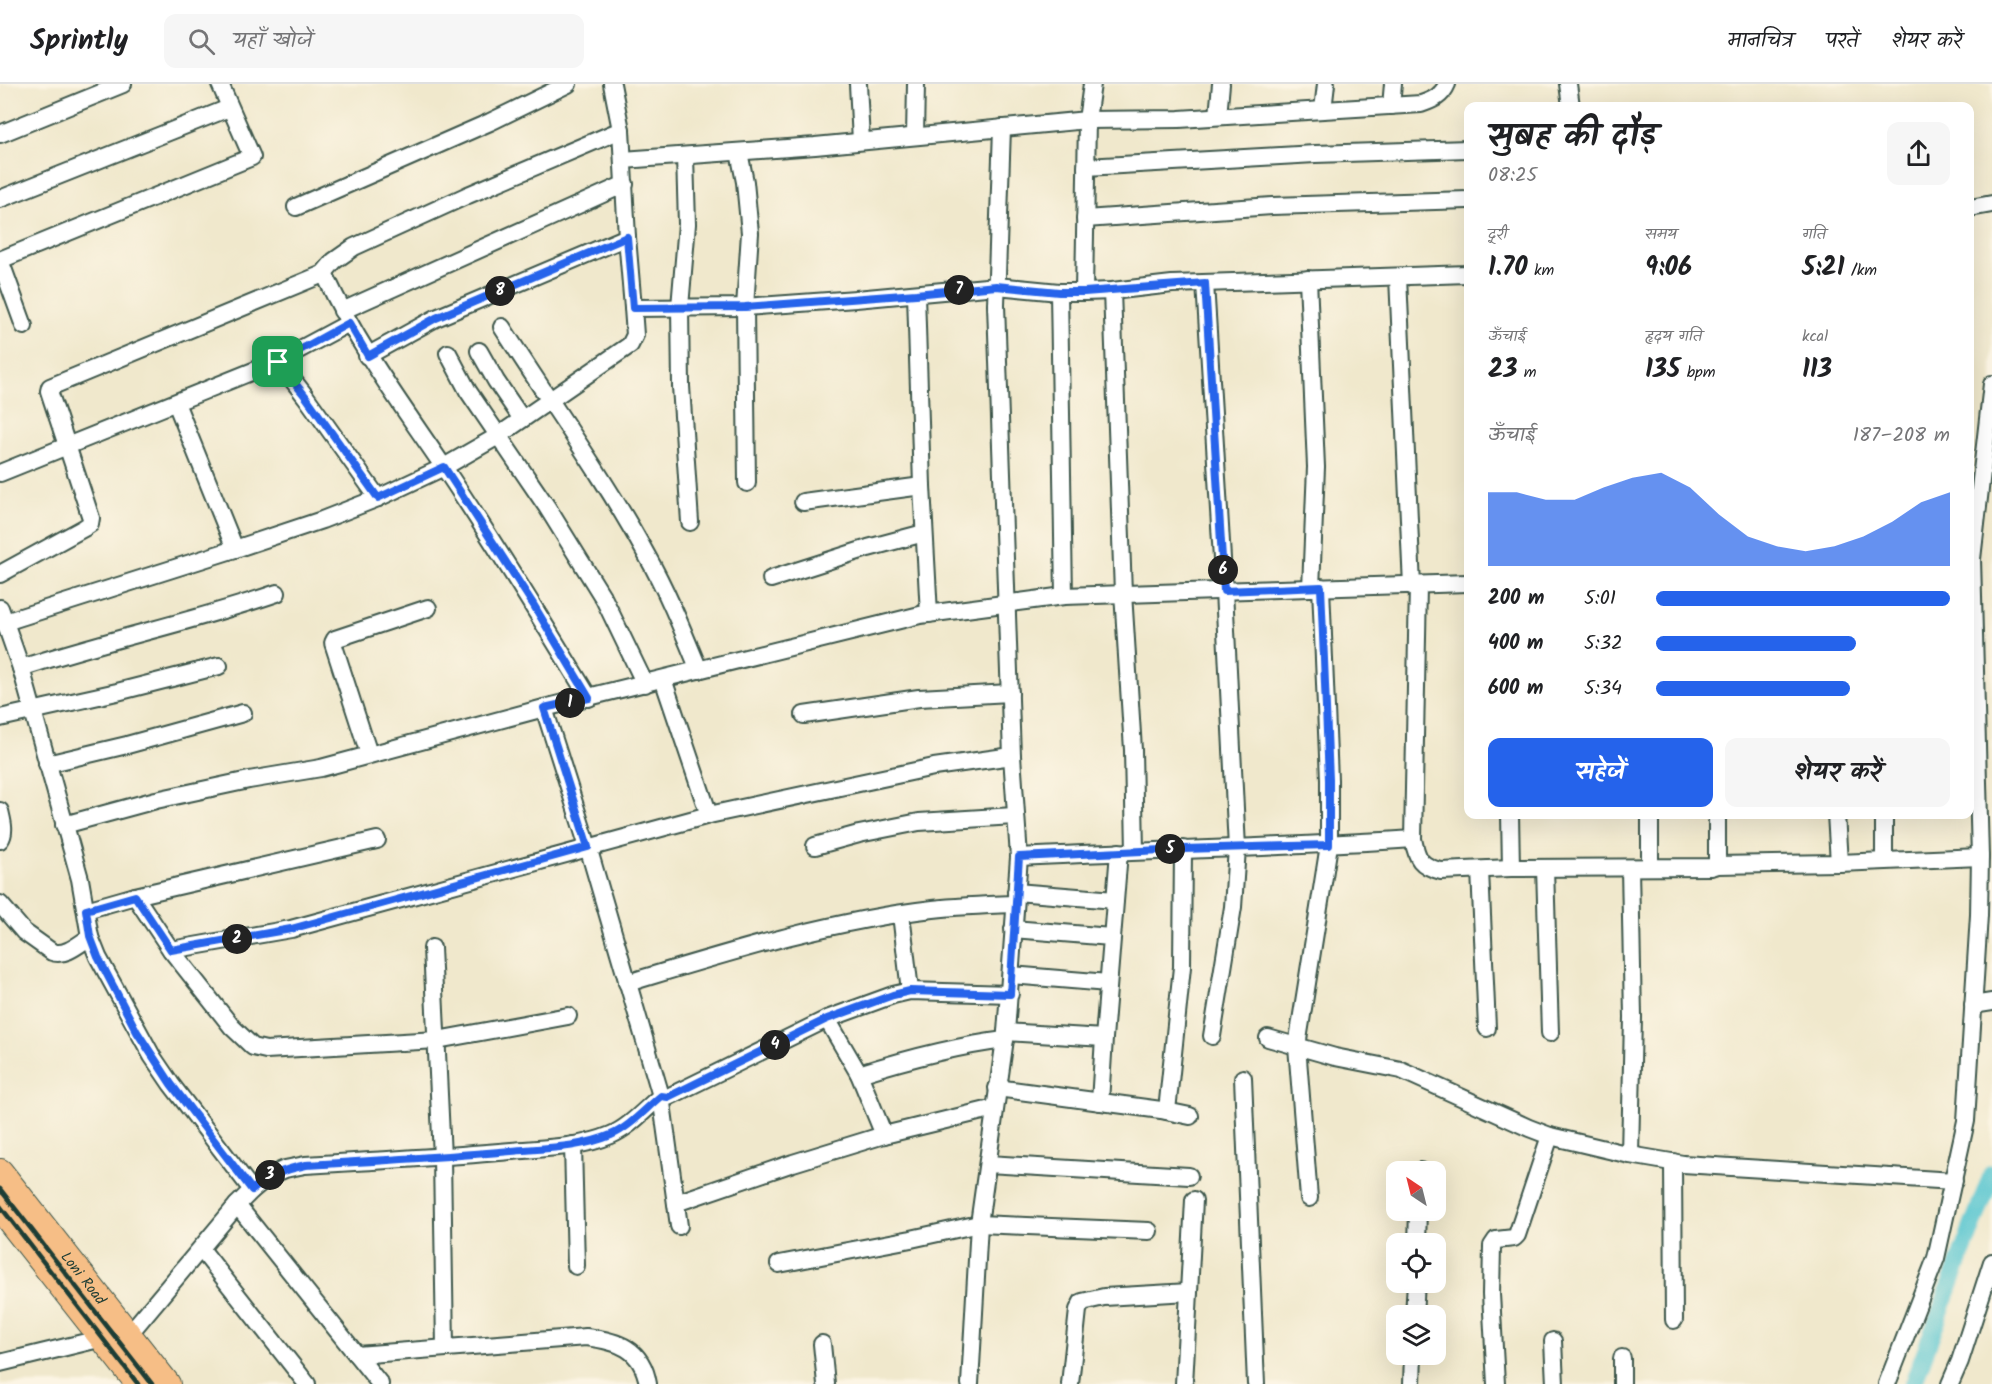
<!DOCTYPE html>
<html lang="hi">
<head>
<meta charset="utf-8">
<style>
	:root { --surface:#fff; --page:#f6f6f6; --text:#202124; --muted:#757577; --line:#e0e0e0; --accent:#2563eb }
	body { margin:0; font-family:Kalam,"Playpen Sans Deva",sans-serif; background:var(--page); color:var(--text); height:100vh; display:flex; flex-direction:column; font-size:22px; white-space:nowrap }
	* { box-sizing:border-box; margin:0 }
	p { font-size:20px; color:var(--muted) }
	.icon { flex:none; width:33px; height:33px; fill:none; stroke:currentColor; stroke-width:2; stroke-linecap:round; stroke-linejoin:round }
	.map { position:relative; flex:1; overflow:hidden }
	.details { position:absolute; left:1464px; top:18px; width:510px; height:717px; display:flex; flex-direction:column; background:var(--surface); border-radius:12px; box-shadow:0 6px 24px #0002 }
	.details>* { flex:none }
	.needle { width:39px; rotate:325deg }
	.controls { position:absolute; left:1386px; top:1077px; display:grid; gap:12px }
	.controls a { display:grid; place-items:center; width:60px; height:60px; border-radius:12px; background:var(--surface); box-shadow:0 6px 24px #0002; font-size:30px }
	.pin { position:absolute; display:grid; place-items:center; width:51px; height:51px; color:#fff; margin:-26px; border-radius:12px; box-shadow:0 3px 9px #0006 }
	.km { position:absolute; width:30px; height:30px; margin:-15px; border-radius:50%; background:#222; color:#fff; font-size:16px; line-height:30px; text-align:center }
	.round { display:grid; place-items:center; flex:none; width:63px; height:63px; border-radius:12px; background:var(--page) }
	.head { display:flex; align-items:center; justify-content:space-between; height:102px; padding:0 24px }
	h1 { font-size:33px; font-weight:600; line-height:45px }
	.stats { display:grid; grid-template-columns:repeat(3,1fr); gap:9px; height:102px; padding:6px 24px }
	.stats div { display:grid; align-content:center }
	.stats b { font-size:26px; font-weight:600 }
	.stats small { font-size:16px; font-weight:400 }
	.stats p { font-size:16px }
	.chart { height:168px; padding:12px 24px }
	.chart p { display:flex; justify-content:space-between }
	.chart svg { width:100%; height:108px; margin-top:6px; fill:var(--accent); opacity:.7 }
	.primary-button { display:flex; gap:12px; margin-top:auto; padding:12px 24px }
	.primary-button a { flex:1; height:69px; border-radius:12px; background:var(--accent); color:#fff; font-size:24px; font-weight:600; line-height:69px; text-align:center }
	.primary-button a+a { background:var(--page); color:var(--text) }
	ul { padding:0 24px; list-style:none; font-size:20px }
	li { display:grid; grid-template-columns:96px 72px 1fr; align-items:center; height:45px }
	li i { height:15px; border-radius:8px; background:var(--accent) }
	header { display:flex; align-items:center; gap:36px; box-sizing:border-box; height:84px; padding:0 30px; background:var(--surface); border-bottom:2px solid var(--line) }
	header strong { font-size:28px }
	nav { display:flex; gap:33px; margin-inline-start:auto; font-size:21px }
	.search { width:420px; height:54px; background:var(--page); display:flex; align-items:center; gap:15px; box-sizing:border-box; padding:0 21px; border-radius:12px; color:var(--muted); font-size:22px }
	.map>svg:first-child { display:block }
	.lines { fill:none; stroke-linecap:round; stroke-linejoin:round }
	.canal { stroke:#59c6d0; stroke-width:18 }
	.minor-casing { stroke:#3e574b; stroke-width:20 }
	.highway-casing { stroke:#3e574b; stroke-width:28 }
	.minor { stroke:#fff; stroke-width:16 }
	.highway { stroke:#f6be86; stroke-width:26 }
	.rail { stroke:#1f3d34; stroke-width:4.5 }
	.route-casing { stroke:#fff; stroke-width:12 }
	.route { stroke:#2563eb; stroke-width:8 }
	.labels { text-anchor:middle; stroke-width:6; stroke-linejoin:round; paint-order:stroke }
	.street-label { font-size:15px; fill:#1f3d34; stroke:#fcf5e5 }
</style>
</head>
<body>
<header>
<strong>Sprintly</strong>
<div class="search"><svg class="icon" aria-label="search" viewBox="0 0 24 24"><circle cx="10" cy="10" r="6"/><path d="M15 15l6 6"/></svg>यहाँ खोजें</div>
<nav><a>मानचित्र</a><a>परतें</a><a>शेयर करें</a></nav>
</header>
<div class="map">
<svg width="1992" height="1300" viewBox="0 0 1992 1300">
	<rect width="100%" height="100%" fill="#fcf5e5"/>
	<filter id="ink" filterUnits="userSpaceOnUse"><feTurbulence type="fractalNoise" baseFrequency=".0167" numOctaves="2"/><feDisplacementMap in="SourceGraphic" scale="12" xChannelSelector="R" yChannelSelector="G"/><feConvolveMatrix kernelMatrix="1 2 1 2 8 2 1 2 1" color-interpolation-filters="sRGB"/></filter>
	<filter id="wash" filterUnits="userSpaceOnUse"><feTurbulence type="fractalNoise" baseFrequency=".008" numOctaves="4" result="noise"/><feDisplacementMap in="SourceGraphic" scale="24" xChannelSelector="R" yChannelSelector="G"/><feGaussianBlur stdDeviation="1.35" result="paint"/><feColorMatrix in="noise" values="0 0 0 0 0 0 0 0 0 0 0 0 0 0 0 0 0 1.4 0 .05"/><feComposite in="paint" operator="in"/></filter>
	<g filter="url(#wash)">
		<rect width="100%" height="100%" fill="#f0e8cc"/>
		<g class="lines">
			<!-- canal -->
			<path class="canal" d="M1913,1300L1992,1090"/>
		</g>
	</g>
	<g filter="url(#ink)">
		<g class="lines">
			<!-- minor casing -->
			<g class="minor-casing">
				<g id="minor">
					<path d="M858,0L861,57"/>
					<path d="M1568,0L1571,22"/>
					<path d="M1391,22L1393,0"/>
					<path d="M1323,26L1326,0"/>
					<path d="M1218,32L1221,0"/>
					<path d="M0,50L123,0"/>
					<path d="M915,52L916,0"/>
					<path d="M739,68L745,98L750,149L745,223L747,399"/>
					<path d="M685,72L687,140L680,223L681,302L690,438"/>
					<path d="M623,76L815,62L1087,36L1179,35L1421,20C1433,16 1442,12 1447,0"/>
					<path d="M1086,83L1315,70L1468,65"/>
					<path d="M0,115L229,24"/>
					<path d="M296,123L490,38L568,0"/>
					<path d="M1970,124L1992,120"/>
					<path d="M1085,135L1272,122L1468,116"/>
					<path d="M0,176L252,73L220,0"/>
					<path d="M0,176L24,242"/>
					<path d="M323,190L334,177L354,163L468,111L621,46"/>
					<path d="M1398,193L1412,502"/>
					<path d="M1308,195L1316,383L1311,504"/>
					<path d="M1205,199L1224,507L1237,764L1233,823L1212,952"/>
					<path d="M1112,207L1123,509L1133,666L1135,767"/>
					<path d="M1059,208L1064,512"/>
					<path d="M1084,208L1087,36L1092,0"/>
					<path d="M916,210L922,402L929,530"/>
					<path d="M633,224L745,223L856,215L997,202L1059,208H1084L1112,207L1172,200L1468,190"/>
					<path d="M342,227L625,100"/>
					<path d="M502,243C550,319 603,391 646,470C667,507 683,547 699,586"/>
					<path d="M479,267L496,297L522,335"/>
					<path d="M448,269L468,307L547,423L604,515L645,600"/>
					<path d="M367,272L436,234L627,153"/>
					<path d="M278,277L306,313L378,414"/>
					<path d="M176,319L235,465"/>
					<path d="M0,389L278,277L349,239"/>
					<path d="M803,418L922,402"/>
					<path d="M0,490L84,444L90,440L91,434L49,307L50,303L323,190L326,193C357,261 401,320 443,382C494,458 542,536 589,614"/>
					<path d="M771,495L868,464L924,449"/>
					<path d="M1418,502L1413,755C1417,775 1420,782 1441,787L1511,784L1711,783L1717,781L1839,779L1980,773"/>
					<path d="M0,524L21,584L80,795L90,853L98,873L152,972L171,1000L252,1106"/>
					<path d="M5,538L235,465L322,436L378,414L444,383L498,352L630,261L635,251L633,224L627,153L621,46L612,0"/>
					<path d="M21,584C105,556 193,538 277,509"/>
					<path d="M663,595L709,731"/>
					<path d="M544,624L588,763L661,1012L668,1013L827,935L893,911L910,907L1010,910"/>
					<path d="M804,631L919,614L1010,609"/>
					<path d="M0,634L117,608L219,582"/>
					<path d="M369,670L333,559L335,555L428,524"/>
					<path d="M47,680L127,661L243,629"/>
					<path d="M0,727C2,736 6,748 0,756"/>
					<path d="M1510,730L1511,784"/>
					<path d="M1650,730V783"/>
					<path d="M1717,730V781"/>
					<path d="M1836,730L1839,779"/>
					<path d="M1884,730V777"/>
					<path d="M64,741L156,716L249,696L321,684L544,624L920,531L1064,512L1468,499"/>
					<path d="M815,762L859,750L919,738L1014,732"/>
					<path d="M1019,773C1150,766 1282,764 1413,755"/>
					<path d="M1545,784L1550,949"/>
					<path d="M1630,784L1633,933L1630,1071"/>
					<path d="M1480,786L1487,944"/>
					<path d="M1016,808L1115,816"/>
					<path d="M135,812L377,756"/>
					<path d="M0,820L24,848L52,868C65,873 79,860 90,853"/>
					<path d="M86,826L135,812L171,866L232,943L253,963L266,966L437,956L568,932"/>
					<path d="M901,830L910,907"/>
					<path d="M1013,845L1111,853"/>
					<path d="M432,864L442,1073L445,1264"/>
					<path d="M171,866L291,845L709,731L934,683L1012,672"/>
					<path d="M1011,891L1108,899"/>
					<path d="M627,899C727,869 828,837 933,825C960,822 987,821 1014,820"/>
					<path d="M1973,921L1992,918"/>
					<path d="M827,935L859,990L884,1051"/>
					<path d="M1006,948L1104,954"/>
					<path d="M1268,954L1335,973L1401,986L1529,1044L1550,1052L1630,1071L1683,1080L1954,1097"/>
					<path d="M859,990C907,975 955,962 1005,956"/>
					<path d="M1243,994L1256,1300"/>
					<path d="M997,1004L1161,1026L1190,1032"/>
					<path d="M661,1012L679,1142"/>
					<path d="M1100,1018L1104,954L1119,768"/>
					<path d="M1167,1027L1182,883L1183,765"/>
					<path d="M573,1061L576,1182"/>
					<path d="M1673,1078L1674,1236"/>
					<path d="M988,1080L1189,1092"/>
					<path d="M1420,1088V1087"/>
					<path d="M1309,1114L1297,962L1329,761V696L1321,503"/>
					<path d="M676,1119L793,1079L884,1051L995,1024"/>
					<path d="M237,1121L380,1300"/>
					<path d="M1417,1160L1418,1126"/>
					<path d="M201,1165L307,1300"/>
					<path d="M779,1180L911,1155L979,1140L1149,1147"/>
					<path d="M1414,1232L1416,1198"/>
					<path d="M129,1250L237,1121L252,1106L269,1092L285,1085L305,1081C374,1077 443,1073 511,1067C544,1064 580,1064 611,1051C630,1043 645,1025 661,1012"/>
					<path d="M1553,1257L1555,1300"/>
					<path d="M822,1260L826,1300"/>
					<path d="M357,1271L586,1253C618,1257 642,1264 648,1300"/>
					<path d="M0,1279L103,1254"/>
					<path d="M970,1300L979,1140L1006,948L1019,773L1012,672L996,221L1002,44"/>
					<path d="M1070,1300L1078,1226L1082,1218L1104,1213L1189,1208"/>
					<path d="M1184,1300L1194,1116"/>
					<path d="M1412,1300L1413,1270"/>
					<path d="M1496,1300L1491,1210L1492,1162L1496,1156L1514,1154L1517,1151L1550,1052"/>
					<path d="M1622,1300V1274"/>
					<path d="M1887,1300L1936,1174L1966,1037L1979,831L1980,773L1972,475L1992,300"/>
					<path d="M1950,1300L1960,1277L1992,1178"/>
				</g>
			</g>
			<!-- highway casing -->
			<g class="highway-casing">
				<g id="highway">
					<path id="s1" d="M0,1088L167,1300"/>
					<path d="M0,1124L139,1300"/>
				</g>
			</g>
			<!-- minor -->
			<use href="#minor" class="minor"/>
			<!-- highway -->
			<use href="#highway" class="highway"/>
			<!-- rail -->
			<g class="rail">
				<path d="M0,1105L152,1300"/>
				<path d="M0,1122L138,1300"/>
			</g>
		</g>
	</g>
	<g class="lines" filter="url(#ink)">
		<!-- route casing -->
		<g class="route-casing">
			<path id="route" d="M627,153L633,224L745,223L916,210L996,202L1059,208H1084L1205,199L1224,507L1321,503L1329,696V761L1183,765L1019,773L1010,910L910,907L893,911L827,935L668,1013L661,1012C645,1025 630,1043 611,1051C580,1064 544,1064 511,1067C443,1073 374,1077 306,1081C282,1086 271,1091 252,1106L171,1000L137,948L98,873L90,852L86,826L135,812L171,866L291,845L588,763L544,624L589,614L533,520L444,383L378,414L306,313L278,278L349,239L368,272L436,234Z"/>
		</g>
		<!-- route -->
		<use href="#route" class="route"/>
	</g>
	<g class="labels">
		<!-- street labels -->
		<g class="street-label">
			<text dy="5" stroke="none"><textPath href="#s1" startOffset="135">Loni Road</textPath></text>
		</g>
	</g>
</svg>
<div class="controls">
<a><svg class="needle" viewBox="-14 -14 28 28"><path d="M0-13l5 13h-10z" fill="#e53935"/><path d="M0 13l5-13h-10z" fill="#757577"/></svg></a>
<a><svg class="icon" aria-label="locate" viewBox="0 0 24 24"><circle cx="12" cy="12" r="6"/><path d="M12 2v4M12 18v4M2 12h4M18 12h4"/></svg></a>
<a><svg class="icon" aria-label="layers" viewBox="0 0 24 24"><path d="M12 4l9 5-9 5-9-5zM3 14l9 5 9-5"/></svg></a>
</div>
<div class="pin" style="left:278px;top:278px;background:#1e9e55"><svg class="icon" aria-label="arrive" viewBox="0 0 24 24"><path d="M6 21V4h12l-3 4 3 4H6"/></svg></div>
<b class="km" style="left:570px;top:619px">1</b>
<b class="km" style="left:237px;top:855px">2</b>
<b class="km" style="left:270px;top:1091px">3</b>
<b class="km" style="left:775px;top:961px">4</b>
<b class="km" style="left:1170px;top:765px">5</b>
<b class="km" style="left:1223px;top:486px">6</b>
<b class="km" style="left:959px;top:206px">7</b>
<b class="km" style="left:500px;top:207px">8</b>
<section class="details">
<div class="head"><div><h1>सुबह की दौड़</h1><p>08:25</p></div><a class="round"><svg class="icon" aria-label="share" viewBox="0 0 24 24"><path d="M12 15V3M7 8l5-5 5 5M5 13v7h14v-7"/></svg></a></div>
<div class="stats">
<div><p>दूरी</p><b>1.70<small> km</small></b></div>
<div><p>समय</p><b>9:06</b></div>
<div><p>गति</p><b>5:21<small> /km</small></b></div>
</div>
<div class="stats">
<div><p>ऊँचाई</p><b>23<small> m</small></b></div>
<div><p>हृदय गति</p><b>135<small> bpm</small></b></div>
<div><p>kcal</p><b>113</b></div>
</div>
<div class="chart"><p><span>ऊँचाई</span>187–208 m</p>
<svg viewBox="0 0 160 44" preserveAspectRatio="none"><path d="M0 44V14L10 14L20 17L30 17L40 12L50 8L60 6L70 12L80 23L90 32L100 36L110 38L120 36L130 32L140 26L150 18L160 14V44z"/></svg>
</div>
<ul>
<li><b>200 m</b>5:01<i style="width:100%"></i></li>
<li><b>400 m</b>5:32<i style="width:68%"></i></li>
<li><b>600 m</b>5:34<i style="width:66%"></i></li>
</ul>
<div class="primary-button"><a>सहेजें</a><a>शेयर करें</a></div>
</section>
</div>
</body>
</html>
